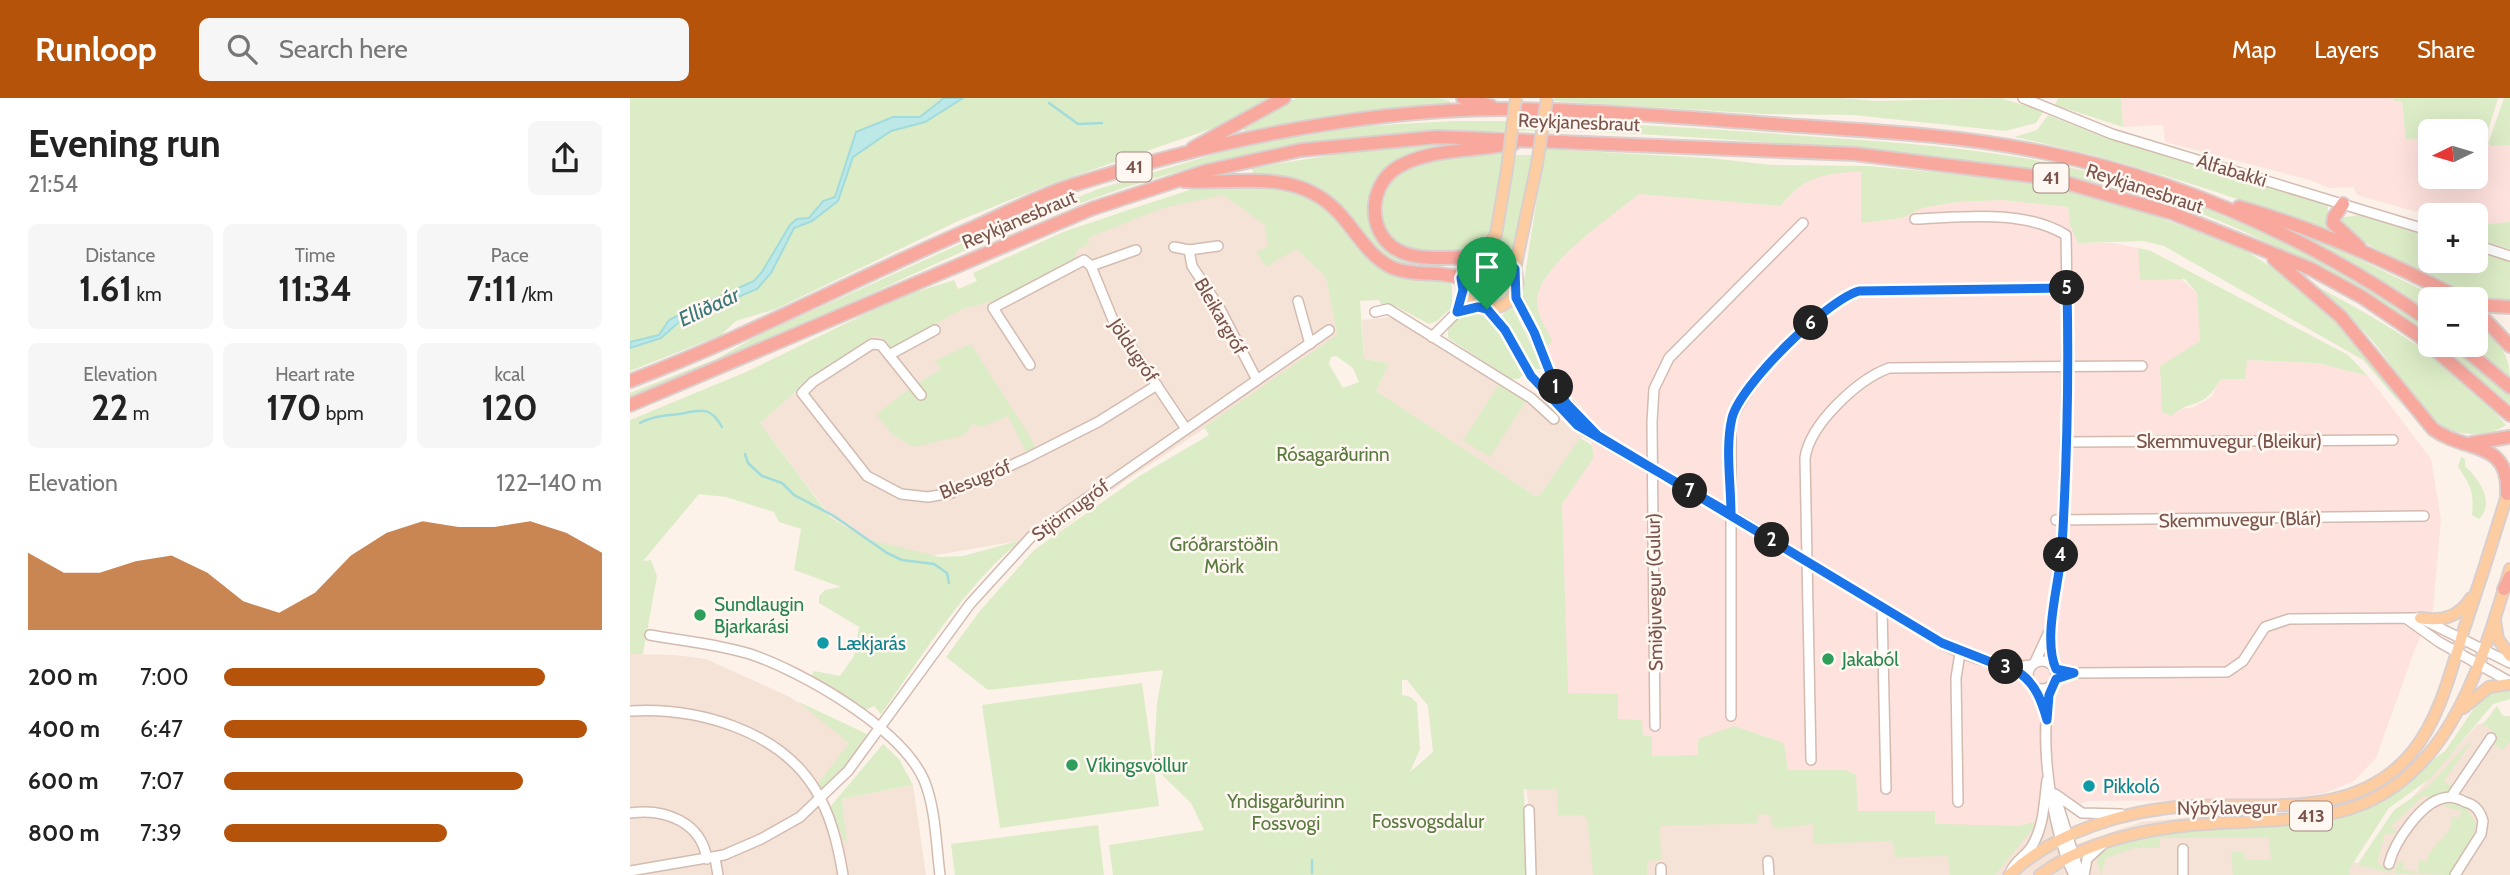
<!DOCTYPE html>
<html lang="en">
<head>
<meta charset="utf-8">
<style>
	:root { --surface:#fff; --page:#f6f6f6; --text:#222; --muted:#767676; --accent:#b45309 }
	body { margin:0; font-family:Cabin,sans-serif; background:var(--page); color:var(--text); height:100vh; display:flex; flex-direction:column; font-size:26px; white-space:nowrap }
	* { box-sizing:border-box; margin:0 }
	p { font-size:23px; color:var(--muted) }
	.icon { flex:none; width:38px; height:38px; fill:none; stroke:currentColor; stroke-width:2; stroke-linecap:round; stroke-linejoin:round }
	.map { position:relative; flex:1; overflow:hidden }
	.drawer { display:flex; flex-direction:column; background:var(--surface); width:630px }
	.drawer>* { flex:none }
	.needle { width:46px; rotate:265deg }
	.tools { position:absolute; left:1788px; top:21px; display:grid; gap:14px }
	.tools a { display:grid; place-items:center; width:70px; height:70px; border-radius:10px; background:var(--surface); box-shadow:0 7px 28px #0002; font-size:35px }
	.pin { position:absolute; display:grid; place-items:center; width:60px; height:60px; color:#fff; margin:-72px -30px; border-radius:50% 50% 50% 0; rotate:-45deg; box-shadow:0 0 7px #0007 }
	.pin .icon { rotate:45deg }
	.km { position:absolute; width:35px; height:35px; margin:-18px; border-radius:50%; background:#222; color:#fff; font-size:19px; line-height:35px; text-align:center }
	.round { display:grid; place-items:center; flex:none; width:74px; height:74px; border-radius:10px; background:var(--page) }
	.head { display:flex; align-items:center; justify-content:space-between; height:119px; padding:0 28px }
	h1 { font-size:38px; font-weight:800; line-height:52px }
	.figures { display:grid; grid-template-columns:repeat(3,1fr); gap:10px; height:119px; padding:7px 28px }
	.figures div { display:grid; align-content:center; border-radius:10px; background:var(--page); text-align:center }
	.figures b { font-size:35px; font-weight:800 }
	.figures small { font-size:19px; font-weight:400 }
	.figures p { font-size:19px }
	.chart { height:196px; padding:14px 28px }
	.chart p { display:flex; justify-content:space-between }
	.chart svg { width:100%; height:126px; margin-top:7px; fill:var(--accent); opacity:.7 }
	ul { padding:0 28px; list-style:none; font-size:23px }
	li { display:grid; grid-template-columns:112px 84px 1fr; align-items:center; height:52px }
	li i { height:18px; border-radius:9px; background:var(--accent) }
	header { display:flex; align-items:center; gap:42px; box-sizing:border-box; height:98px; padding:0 35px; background:var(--accent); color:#fff }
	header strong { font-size:33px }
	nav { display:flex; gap:38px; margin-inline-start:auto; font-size:24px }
	.search { width:490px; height:63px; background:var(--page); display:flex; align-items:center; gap:18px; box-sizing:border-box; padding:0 24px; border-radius:10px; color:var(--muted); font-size:26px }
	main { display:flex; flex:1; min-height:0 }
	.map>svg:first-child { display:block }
	.residential { fill:#f5e3d7 }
	.commercial { fill:#fee2dd }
	.green { fill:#dcecc6; fill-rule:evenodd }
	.water { fill:#bce9e8; stroke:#a2dbdb; stroke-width:2 }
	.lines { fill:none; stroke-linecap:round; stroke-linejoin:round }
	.stream { stroke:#a2dbdb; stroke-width:2.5 }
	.minor-casing { stroke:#d3bbb0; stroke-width:12 }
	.major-casing { stroke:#dacfcd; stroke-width:14 }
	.highway-casing { stroke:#dacfcd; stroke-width:16 }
	.minor { stroke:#fff; stroke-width:9 }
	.major { stroke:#fdcca0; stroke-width:10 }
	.highway { stroke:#f9a89e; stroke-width:12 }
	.major-bridge-casing { stroke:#dacfcd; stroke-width:14; stroke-linecap:butt }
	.major-bridge { stroke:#fdcca0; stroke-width:10 }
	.route-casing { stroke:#fff; stroke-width:14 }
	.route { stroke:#1a73e8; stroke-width:9 }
	.leisure-dot { fill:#2e9e5b; stroke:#fff7f1; stroke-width:2.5 }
	.culture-dot { fill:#0f9aa8; stroke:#fff7f1; stroke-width:2.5 }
	.labels { text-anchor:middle; stroke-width:5; stroke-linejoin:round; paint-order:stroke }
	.shield { fill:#fff7f1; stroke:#a2857d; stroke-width:2 }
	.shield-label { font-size:18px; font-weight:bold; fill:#7a544b }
	.street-label { font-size:19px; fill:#7a544b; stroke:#fff7f1 }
	.park-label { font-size:19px; fill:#597a3f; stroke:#fff7f1 }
	.leisure-label { font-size:19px; fill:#27864d; stroke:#fff7f1; text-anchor:start }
	.culture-label { font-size:19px; fill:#0d838f; stroke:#fff7f1; text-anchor:start }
	.water-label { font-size:21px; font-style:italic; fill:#3a7778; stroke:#fff7f1 }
</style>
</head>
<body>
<header>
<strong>Runloop</strong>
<div class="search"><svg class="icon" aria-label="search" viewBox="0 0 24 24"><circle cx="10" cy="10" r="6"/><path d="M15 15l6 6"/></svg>Search here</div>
<nav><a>Map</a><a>Layers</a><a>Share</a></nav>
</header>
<main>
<section class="drawer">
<div class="head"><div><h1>Evening run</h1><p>21:54</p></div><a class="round"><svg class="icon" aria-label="share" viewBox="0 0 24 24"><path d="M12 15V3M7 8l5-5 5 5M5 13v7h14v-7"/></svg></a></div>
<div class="figures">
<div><p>Distance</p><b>1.61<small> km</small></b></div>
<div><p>Time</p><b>11:34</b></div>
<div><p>Pace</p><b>7:11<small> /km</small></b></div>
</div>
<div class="figures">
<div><p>Elevation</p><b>22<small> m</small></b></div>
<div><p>Heart rate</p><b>170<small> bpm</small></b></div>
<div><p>kcal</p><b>120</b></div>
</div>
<div class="chart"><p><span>Elevation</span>122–140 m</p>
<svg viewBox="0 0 160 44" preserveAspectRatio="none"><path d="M0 44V17L10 24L20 24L30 20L40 18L50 24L60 34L70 38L80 31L90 18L100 10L110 6L120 8L130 8L140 6L150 10L160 17V44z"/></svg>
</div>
<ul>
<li><b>200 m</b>7:00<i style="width:85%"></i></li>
<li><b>400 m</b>6:47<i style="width:96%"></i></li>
<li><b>600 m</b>7:07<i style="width:79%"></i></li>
<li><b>800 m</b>7:39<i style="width:59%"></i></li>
</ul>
</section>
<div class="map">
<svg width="1880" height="777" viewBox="0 0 1880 777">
	<rect width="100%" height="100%" fill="#fdf2e9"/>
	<!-- residential -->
	<g class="residential">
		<path d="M590,90L649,135L696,179L708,242L495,383L424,437L300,458L237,441L202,420L130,325L170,290L244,237L505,116Z"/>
		<path d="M762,219L791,230L953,336L911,397L905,398L746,293L759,265L734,261L732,222Z"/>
		<path d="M0,556L45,557L76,561L160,599L191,620L220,645L189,684L217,743L212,701L283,687L296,777H0Z"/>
		<path d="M1870,618H1880V777H901L899,712L893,663L1068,657L1389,728L1426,715L1438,749L1511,724L1580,717L1639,715L1643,758L1743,766L1754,731L1847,627Z"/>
	</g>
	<!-- commercial -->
	<g class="commercial">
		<path d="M1491,0H1764V3H1772L1776,41L1801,40V79H1846V48L1880,47V124L1846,127V117L1801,118L1727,97L1724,89L1699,90L1680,82L1535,44L1533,27L1493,29Z"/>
		<path d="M1232,72L1231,124L1273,120L1292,110L1328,104L1372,102L1438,109L1440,127L1448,145H1484L1521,153L1567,195L1569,211L1570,243L1530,279L1533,314L1564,309L1581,299L1591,281L1617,262L1687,265L1738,278L1801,361L1811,421L1803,512L1785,551L1746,660L1724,683L1695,695L1652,702L1458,703L1389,728L1305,726L1304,713H1228L1216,672H1158L1068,657L1022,658L1013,638L937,595L932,406L964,358L956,314L932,287L896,199L920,88L1150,108L1164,92L1183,78Z"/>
	</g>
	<!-- green -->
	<g class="green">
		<path d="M0,0H641L611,19L578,32L415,88L328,123L146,211L106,223L91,237L0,273Z"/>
		<path d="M666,0H809L820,3V9L700,18L615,33L613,28Z"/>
		<path d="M925,0H1209L1246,3L1370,0L1414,13L1406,25L1375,33L1223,17L1134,16L924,3Z"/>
		<path d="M1428,0H1491L1493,29L1425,7Z"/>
		<path d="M1764,0H1868L1853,49L1846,48V33H1801V40L1776,41L1772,3H1764Z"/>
		<path d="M1874,0H1880V47L1861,48L1858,46Z"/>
		<path d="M1418,17L1474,39L1694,105L1698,108L1697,126L1702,135C1597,96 1493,61 1384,39L1407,32Z"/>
		<path d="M823,23C937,22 1049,28 1162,37C1241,43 1321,47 1399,61C1546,88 1679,146 1801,231V241C1722,190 1648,143 1558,111C1429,66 1293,56 1157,46C950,30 745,18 543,75C354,128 183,233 0,301V295L86,261L133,235L328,147L471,90L619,46L734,28Z"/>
		<path d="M821,46V50L752,74C724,115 738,153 786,165L785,169C746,163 732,127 704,102C681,82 652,77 623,75L622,70L732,52Z"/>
		<path d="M915,51L1079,60L1142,67L1240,68L1377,81L1439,93L1516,115L1610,149L1657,179L1697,213L1736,255L1773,309L1733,262L1534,148L1513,143L1448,145L1440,127L1438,109L1372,102L1328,104L1292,110L1273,120L1231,125V73C1192,77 1177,76 1150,108L1009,96C983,118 906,168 907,204C907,218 917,232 923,244L916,248L907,225L891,201Z"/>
		<path d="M873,53L863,131L855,146C818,159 774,161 750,127L751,92L773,70L803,61Z"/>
		<path d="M886,57H904L884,152L869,147Z"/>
		<path d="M619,85C650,90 685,96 707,123C719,139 732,160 750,171C772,185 802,174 822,187V209L807,223L799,226L767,209L751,206L749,202L730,203L734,261L759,265L746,293L905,398L911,396L950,340L962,347L964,359L932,406L938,595L988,596V621L1012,622L1013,637L1022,639V658L1068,657V641L1104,628L1154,645L1158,672H1216L1226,677L1228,713H1305V726L1389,728L1404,724L1403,730L1365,777H1320L1318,758L1265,759L1263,743L1183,746V726L1147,731L1141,727V717L1128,716V725L1030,728L1031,762L1017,763V777H963L957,720L951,717H928L927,691H894L896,777H483L479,747L574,732L561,705L533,678L524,657L527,605L533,572L358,592L316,559L349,514L404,452L511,377L579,337L574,329L707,237L696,179L666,151L636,169L626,153L638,149L635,127L593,97L533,110L458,140L459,146L448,151L443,163L373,200L332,211L267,248L259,249L251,239L244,238L170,290L130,325L201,420L237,441L309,459L333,458L392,442C340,480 289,563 251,616L244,608L236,612L182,577L184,573L210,578L224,558L229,529L189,505V498L195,492L211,489L164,472L171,431L149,424L144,414L96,399L69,396L13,463L21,462L27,478L13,556H0V322L116,274L270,199L324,182L328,191L347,183L343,175L433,134L507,109L572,88ZM706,258L723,270L729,284L713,290L699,266L701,259ZM772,582H777L798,608L803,654L780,674L790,651L787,605L781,599L772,597Z"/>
		<path d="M1728,117L1801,139V163H1846V152L1880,162V203C1854,213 1734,146 1709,128V120Z"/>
		<path d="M1880,124V151L1846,141V127Z"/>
		<path d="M1673,134L1811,201H1801V217L1761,189L1671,139Z"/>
		<path d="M1508,150L1521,153L1718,257L1738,278L1687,265L1617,262L1615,281H1591C1572,314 1563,299 1541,318L1532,314L1530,268L1570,243L1567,195L1555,181L1510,182Z"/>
		<circle cx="859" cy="182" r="22"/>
		<path d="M1686,188C1756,225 1825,265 1876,327C1861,338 1832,339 1814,329C1791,317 1760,262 1741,241C1724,222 1704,205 1686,188Z"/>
		<path d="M882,208L913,271H905L872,217Z"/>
		<path d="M843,213C870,222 882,252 896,275L888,281H880L818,240V230L833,215Z"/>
		<path d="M1846,224C1865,240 1880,254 1880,280L1839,247H1846Z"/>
		<path d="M341,246L399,337L405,349L396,354L378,318L352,329L343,326L334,337L284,349L263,337L246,317C269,298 289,284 311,271L304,263Z"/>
		<path d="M1810,247H1823L1880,296V306Z"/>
		<path d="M869,286L896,303L860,359L833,342Z"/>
		<path d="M1831,359L1835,361V368C1848,380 1866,404 1849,421L1842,417C1844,391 1841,390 1828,368Z"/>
		<path d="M512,585L529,708L370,730L352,607Z"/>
		<path d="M1880,590V601L1863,606L1802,679L1759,710L1720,770L1719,777H1603L1601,754H1614L1615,762H1641L1639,739L1529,740L1530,750H1505L1476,760L1471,777L1466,757L1471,751L1518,737L1583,730L1642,729L1689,723L1741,707L1815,653L1855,594Z"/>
		<path d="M167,603L239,637L213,671L194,690L190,689L189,684L219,645Z"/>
		<path d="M1867,608L1873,618L1880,619V643L1873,652L1863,646L1868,639L1856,627L1850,630Z"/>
		<path d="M1839,644L1841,645L1814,683L1822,689L1819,697L1800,701L1794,697L1761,728L1766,734L1765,736L1755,735L1747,766L1763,770L1762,775L1727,767L1764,712L1798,689Z"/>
		<path d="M253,646L269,661L283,687L212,701L217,743H214L200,709Z"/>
		<path d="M1816,704L1836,710L1846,725L1843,739L1819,777L1765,775L1768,763L1774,764L1773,771L1788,775L1789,762L1797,764L1799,755L1820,731L1822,718L1830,720L1831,713L1815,709Z"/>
		<path d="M468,727L474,777H325L321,746Z"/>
	</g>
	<!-- water -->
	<path class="water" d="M314,0H333L295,24L261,33L223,59L208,103L182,123L164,130L141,175L127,191L49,224L31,240L0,250V244L29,237L39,222L47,218L124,183L132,174L160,127L167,121L179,120L193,103L205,99L226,34L263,19H290Z"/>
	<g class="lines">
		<!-- stream -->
		<g class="stream">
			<path d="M419,5L448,26L472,25"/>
			<path d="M10,325C22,318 35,318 49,316C68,313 80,306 92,329"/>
			<path d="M115,356L118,365L132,378L152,385L164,397L204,418L257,455L272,462L304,466L317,475L319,485"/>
			<path d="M682,775V762"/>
		</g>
		<!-- minor casing -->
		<g class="minor-casing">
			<g id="minor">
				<path d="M1393,0L1482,36L1801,133"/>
				<path d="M1285,121C1334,119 1393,111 1436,137C1438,233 1437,329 1433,425C1431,468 1416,529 1424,568"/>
				<path d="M1846,147L1880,158"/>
				<path d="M544,149L559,152L588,148"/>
				<path d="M559,152L562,168L589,209L627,282"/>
				<path d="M461,168L506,152"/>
				<path d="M885,194L930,296L966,337"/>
				<path d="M668,203L680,246"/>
				<path d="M857,211L875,232L901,278L927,308L955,333L1101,416L1312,546C1339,559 1372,572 1402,567"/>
				<path d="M745,214L758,211L901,300L924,321"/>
				<path d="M802,239L827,214L833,192"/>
				<path d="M259,257L305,232"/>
				<path d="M400,267L363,210L454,162L461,168L483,222L556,331"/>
				<path d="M291,297L251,247L242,246L183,284L172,295L237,378L271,396L298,399L321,395L397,360L468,324L527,287"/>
				<path d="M1435,344L1763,342"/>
				<path d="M1426,422L1794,418"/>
				<path d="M1252,510L1256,691"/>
				<path d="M1777,521L1809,544L1880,584"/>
				<path d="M20,537C53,543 88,546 120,556C173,574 271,630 294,682C306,711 306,747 310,777"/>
				<circle cx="1412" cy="577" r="14"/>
				<path d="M1405,564L1418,536"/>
				<path d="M1426,571L1444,575L1597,574L1613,563L1635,529L1659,521L1790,520L1880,565"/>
				<path d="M1424,585C1405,629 1422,735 1444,777"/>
				<path d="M0,613C65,609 148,631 185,691C201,717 208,747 213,777"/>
				<path d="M1101,618V327C1108,290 1193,203 1229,193L1437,190"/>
				<path d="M1025,628L1022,324L1024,291L1039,260L1173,125"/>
				<path d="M1181,662L1175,360C1180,326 1227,282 1259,270L1512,268"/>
				<path d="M1425,696L1452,715L1491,716"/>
				<path d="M1425,697L1450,777"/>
				<path d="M1821,699L1861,640"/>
				<path d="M1328,704L1326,580L1330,555"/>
				<path d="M899,712L901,777"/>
				<path d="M0,715C35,710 71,724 77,761"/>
				<path d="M85,760L88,777"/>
				<path d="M1138,763L1139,777"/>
				<path d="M1759,766C1764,745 1791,704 1814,700C1821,698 1829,701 1835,704C1846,707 1850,713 1853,723L1851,736L1825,777"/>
				<path d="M1031,770V777"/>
				<path d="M0,773L94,757L131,741L170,719L218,673L340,506L401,439L699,232"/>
				<path d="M1381,773C1386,762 1396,758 1402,748C1414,728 1414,705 1417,682"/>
				<path d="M1454,777L1457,761L1472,747"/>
				<path d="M1553,777V751"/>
			</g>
		</g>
		<!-- major casing -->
		<g class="major-casing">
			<g id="major">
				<path d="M854,155L866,136L877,71"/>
				<path d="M885,171C872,149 846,151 834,172C819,225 902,221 885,171L907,66"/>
				<path d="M1790,520C1812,524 1829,519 1841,500"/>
				<path d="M1865,522L1868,541L1880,558"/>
				<path d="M1833,610L1859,589L1880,586"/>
				<path d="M1379,777C1426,733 1496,712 1559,708C1636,704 1727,723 1783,653C1810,619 1821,573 1834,531C1850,484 1865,437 1879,390"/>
				<path d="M1410,777C1447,749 1498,735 1544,729C1598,722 1654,726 1708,714C1819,687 1851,566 1880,471"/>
			</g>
		</g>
		<!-- highway casing -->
		<g class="highway-casing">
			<g id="highway">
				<path d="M833,0L861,8"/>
				<path d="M563,50L654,0"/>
				<path d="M554,83C607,87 664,69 707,113C725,131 738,159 763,170C785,179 809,172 831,180"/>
				<path d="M1713,106L1704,119L1703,125L1729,149"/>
				<path d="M1609,109C1685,130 1760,164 1831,201"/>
				<path d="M844,159C822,159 795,163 774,155C736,141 736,88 768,69C803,49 847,54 884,45"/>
				<path d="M1644,161L1711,219L1803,331C1835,355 1880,341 1877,396"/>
				<path d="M1846,207L1880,209"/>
				<path d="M1846,212L1880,248"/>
				<path d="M1830,247L1880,289"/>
				<path d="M0,283C116,239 225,181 338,132C373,117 407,98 443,87C582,43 726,12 872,11C957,11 1043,19 1128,25C1223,32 1319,35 1412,54C1553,82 1684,142 1801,224"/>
				<path d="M0,307L461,111L546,83L576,73L671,52L807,39L1225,56L1419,80L1542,115L1681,171L1732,199L1788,237L1880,317"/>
				<path d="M1842,345L1880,339"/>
				<path d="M1874,491L1880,479"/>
			</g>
		</g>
		<!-- minor -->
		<use href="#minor" class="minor"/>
		<!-- major -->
		<use href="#major" class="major"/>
		<!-- highway -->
		<use href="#highway" class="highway"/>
		<!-- major-bridge casing -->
		<g class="major-bridge-casing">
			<g id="major-bridge">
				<path d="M907,66L917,0"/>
				<path d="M877,71L886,0"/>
			</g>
		</g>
		<!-- major-bridge -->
		<use href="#major-bridge" class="major-bridge"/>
	</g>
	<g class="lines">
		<!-- route casing -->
		<g class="route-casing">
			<path id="route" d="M857,211L848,209L827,214L833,192L831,180L838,165L854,155L872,158L885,171L886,200L904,234L924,285L937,306L967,337L1312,545L1391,576C1406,587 1412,604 1417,622L1419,597L1426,581L1444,575L1426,571C1412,540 1430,483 1432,449C1437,363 1439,276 1437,190L1229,193C1197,202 1110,287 1102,320C1095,349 1101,386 1101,416L947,327L901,278L875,232L857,211"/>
		</g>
		<!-- route -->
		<use href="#route" class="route"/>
	</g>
	<!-- markers -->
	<g class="leisure-dot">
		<circle cx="70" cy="517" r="7"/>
		<circle cx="1198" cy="561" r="7"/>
		<circle cx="442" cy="667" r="7"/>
	</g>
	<g class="culture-dot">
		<circle cx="193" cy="545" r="7"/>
		<circle cx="1459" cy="688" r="7"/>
	</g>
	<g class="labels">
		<!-- shield labels -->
		<g class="shield">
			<rect x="486.5" y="54.5" width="35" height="29" rx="5"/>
			<rect x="1403.5" y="65.5" width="35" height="29" rx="5"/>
			<rect x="1660" y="703.5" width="42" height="29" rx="5"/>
		</g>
		<g class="shield-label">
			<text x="504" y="75">41</text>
			<text x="1421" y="86">41</text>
			<text x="1681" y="724">413</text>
		</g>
		<!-- street labels -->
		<g class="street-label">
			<text transform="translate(949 24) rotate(2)" y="7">Reykjanesbraut</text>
			<text transform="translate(1602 72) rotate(17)" y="7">Álfabakki</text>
			<text transform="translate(1515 90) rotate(18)" y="7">Reykjanesbraut</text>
			<text transform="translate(389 121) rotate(-23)" y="7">Reykjanesbraut</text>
			<text transform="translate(591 218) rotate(60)" y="7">Bleikargróf</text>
			<text transform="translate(504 252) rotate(56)" y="7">Jöldugróf</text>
			<text x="1599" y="350">Skemmuvegur (Bleikur)</text>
			<text transform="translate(345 381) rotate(-22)" y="7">Blesugróf</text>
			<text transform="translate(440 412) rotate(-36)" y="7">Stjörnugróf</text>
			<text transform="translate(1610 421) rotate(-1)" y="7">Skemmuvegur (Blár)</text>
			<text transform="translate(1024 494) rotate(-91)" y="7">Smiðjuvegur (Gulur)</text>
			<text transform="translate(1597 709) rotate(-1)" y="7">Nýbýlavegur</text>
		</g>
		<!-- park labels -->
		<g class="park-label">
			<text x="703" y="363">Rósagarðurinn</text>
			<text x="594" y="453">Gróðrarstöðin<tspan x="594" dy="22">Mörk</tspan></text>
			<text x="656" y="710">Yndisgarðurinn<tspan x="656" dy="22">Fossvogi</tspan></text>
			<text x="798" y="730">Fossvogsdalur</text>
		</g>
		<!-- leisure labels -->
		<g class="leisure-label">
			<text x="84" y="513">Sundlaugin<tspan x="84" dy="22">Bjarkarási</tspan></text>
			<text x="1212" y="568">Jakaból</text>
			<text x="456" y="674">Víkingsvöllur</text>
		</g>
		<!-- culture labels -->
		<g class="culture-label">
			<text x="207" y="552">Lækjarás</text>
			<text x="1473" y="695">Pikkoló</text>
		</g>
		<!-- water labels -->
		<g class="water-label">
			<text transform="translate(79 209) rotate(-25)" y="7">Elliðaár</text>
		</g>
	</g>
</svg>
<div class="tools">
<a><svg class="needle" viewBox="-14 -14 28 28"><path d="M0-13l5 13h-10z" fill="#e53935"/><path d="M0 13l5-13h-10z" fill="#767676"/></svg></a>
<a>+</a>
<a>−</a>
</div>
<div class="pin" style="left:857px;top:211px;background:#1e9e55"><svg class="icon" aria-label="arrive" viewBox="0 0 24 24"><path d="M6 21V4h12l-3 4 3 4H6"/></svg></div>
<b class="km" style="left:926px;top:289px">1</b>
<b class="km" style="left:1142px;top:442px">2</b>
<b class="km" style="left:1376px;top:569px">3</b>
<b class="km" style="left:1431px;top:457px">4</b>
<b class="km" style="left:1437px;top:190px">5</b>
<b class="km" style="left:1181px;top:225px">6</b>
<b class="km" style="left:1060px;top:393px">7</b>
</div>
</main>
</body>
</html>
